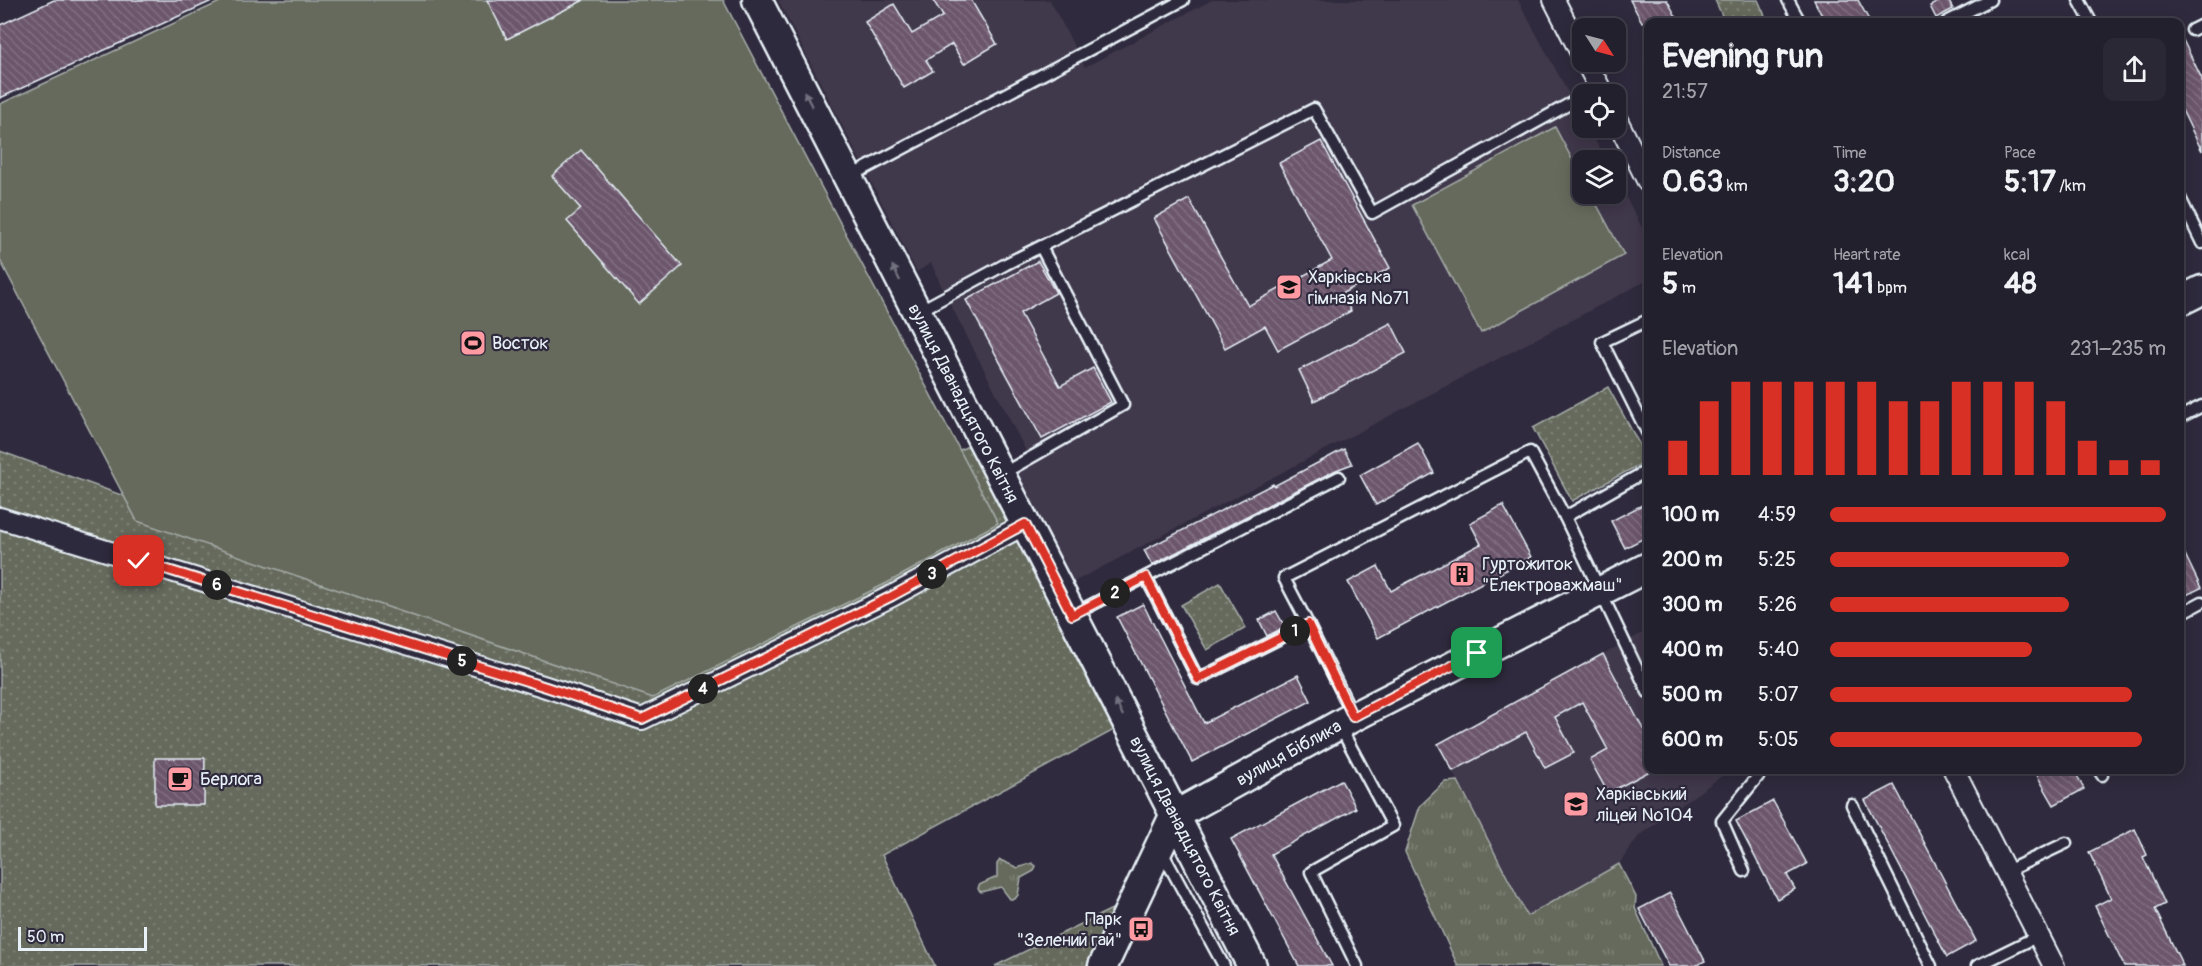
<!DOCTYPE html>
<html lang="en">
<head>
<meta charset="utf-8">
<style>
	:root { --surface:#23202e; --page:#2b2836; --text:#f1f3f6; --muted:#a3a3aa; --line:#403e4a; --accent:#d93025 }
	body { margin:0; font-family:Pangolin,sans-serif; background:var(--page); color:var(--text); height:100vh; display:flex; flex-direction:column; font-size:22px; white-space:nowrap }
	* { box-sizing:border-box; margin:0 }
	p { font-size:20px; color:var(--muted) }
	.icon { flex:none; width:33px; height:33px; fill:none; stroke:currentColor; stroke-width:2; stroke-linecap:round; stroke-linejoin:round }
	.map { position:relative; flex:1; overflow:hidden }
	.sheet { position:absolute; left:1644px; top:18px; width:540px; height:756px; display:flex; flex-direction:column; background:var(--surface); border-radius:12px; box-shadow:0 3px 15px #0003,0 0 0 2px var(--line) }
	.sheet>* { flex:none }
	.needle { width:39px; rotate:126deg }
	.tools { position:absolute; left:1572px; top:18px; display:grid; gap:12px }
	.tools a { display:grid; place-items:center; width:54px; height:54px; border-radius:12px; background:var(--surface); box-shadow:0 3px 15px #0003,0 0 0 2px var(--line); font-size:30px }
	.scale { position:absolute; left:18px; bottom:15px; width:129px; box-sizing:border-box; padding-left:6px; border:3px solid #e8f1f8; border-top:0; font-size:16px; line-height:21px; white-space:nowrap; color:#e8f1f8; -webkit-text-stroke:4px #2f2a3d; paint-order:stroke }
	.pin { position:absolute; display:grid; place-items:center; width:51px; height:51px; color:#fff; margin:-26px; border-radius:12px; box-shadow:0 3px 9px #0006 }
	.km { position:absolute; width:30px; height:30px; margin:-15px; border-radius:50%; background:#222; color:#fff; font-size:16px; line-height:30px; text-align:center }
	.round { display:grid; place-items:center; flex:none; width:63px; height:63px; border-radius:12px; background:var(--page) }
	.head { display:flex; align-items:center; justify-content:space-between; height:102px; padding:0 18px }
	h1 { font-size:33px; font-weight:700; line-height:45px }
	.stats { display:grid; grid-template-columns:repeat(3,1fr); gap:9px; height:102px; padding:6px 18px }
	.stats div { display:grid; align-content:center }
	.stats b { font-size:30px; font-weight:700 }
	.stats small { font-size:16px; font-weight:400 }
	.stats p { font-size:16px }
	.chart { height:168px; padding:12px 18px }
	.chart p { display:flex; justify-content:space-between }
	.chart svg { width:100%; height:108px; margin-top:6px; stroke:var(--accent); stroke-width:6 }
	ul { padding:0 18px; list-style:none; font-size:20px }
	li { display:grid; grid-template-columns:96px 72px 1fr; align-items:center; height:45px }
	li i { height:15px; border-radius:8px; background:var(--accent) }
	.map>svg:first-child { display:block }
	.built { fill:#41374b }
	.grass { fill:url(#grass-tufts); stroke:#a7aeaa; stroke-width:1.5 }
	.park { fill:url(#park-dots); stroke:#a7aeaa; stroke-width:1.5 }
	.pitch { fill:#666b5d; stroke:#a7aeaa; stroke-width:1.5 }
	.building { fill:url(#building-back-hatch); stroke:#e8f1f8; stroke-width:1.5 }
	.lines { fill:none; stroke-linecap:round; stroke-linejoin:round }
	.lane-casing { stroke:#e8f1f8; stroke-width:15 }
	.street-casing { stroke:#e8f1f8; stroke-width:24 }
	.secondary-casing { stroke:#e8f1f8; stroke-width:33 }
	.lane { stroke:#2f2a3d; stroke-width:10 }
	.street { stroke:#2f2a3d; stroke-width:20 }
	.secondary { stroke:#2f2a3d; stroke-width:28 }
	.oneway { fill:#70707e }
	.route-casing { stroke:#fff; stroke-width:12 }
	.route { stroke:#d93025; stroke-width:8 }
	.labels { text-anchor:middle; stroke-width:4.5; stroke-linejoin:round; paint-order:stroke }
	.poi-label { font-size:18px; fill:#e8f1f8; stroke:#2f2a3d; text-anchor:start }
	.street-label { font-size:18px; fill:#e8f1f8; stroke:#2f2a3d }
</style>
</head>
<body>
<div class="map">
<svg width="2202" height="966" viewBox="0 0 2202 966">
	<defs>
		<pattern id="grass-tufts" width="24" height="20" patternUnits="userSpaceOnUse" patternTransform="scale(1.5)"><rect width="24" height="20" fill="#666b5d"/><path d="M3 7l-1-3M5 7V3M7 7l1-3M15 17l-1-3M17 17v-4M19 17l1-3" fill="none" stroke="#7c8175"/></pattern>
		<pattern id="park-dots" width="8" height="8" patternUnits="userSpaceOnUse" patternTransform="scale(1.5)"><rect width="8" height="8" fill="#666b5d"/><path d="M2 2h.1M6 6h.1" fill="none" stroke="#7c8175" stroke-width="1.8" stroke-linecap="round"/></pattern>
		<pattern id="building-back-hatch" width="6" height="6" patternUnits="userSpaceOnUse" patternTransform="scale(1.5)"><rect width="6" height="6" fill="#6c566c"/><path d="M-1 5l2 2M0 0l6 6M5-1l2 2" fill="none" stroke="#816f82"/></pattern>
	</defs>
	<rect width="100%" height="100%" fill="#2f2a3d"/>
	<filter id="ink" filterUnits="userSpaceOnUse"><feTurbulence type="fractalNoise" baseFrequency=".0167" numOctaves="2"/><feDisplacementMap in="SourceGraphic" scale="12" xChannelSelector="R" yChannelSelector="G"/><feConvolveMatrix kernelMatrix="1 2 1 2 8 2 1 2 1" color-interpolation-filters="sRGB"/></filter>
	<g filter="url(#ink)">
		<!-- built -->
		<g class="built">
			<path d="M778,0H1050L1085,67L1212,0H1518L1582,118V128H1588L1606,160H1582V194H1616V178L1648,239V280L1074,582L1014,467L1030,459L945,294L931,263L917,272Z"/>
			<path d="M1648,630V770H1730L1639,836L1619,864L1527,917L1438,744Z"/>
		</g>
		<!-- grass -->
		<g class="grass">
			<path d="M1458,781L1527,916L1619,864L1636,897L1635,908L1661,966H1458L1405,852L1420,806L1445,782Z"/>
			<path d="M1000,860L1018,868L1032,863L1036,866L1034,871L1021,878L1018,895L1015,899H1010L1001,887L981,892L978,889L979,885L997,877V864Z"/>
		</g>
		<!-- park -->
		<g class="park">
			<path d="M1715,0H1758L1767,20L1762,22H1725Z"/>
			<path d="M1608,387L1648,460L1572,501L1533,428Z"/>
			<path d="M983,438L1127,723L882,855L935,966H0V451L565,656Z"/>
			<path d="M1220,583L1246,628L1207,650L1181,605Z"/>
			<path d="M1121,905L1093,966H995L1112,909Z"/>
		</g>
		<!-- pitch -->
		<g class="pitch">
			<path d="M224,0H723L998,523L887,583L653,698L137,521L0,260V104Z"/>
			<path d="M1555,127L1582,178V194H1591L1624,255L1481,333L1412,205Z"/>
		</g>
		<!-- building -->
		<g class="building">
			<path d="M54,0H214L0,98V25Z"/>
			<path d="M487,0H584L507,39Z"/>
			<path d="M933,0H971L997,44L964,64L952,44L926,60L933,71L904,88L865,22L894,4L912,34L943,16Z"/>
			<path d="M1630,0H1667L1679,22H1642Z"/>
			<path d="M1814,0H1858L1870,22H1825Z"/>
			<path d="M1942,0H1948L1953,9L1936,18L1930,6Z"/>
			<path d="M2180,34L2202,79V151L2180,106Z"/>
			<path d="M1321,141L1390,268L1341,294L1351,311L1278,350L1265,326L1225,348L1154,218L1189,199L1248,306L1332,260L1279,163Z"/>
			<path d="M581,150L682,266L639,304L567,221L581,209L552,176Z"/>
			<path d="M1038,261L1056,293L1020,313L1060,386L1093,368L1111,402L1042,439L966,300Z"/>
			<path d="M1391,323L1406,353L1314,401L1299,370Z"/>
			<path d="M1418,443L1434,473L1376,505L1360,475Z"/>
			<path d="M1344,449L1352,464L1336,470L1152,565L1144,550L1273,484L1274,486Z"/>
			<path d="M1648,502V536L1625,548L1611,521Z"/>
			<path d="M1503,505L1531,557L1378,638L1348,582L1378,566L1391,591L1481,544L1470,523Z"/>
			<path d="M2180,544L2201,588L2180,598Z"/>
			<path d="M1143,604L1204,723L1298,675L1311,701L1192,762L1117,617Z"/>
			<path d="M1276,611L1285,627L1267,636L1259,620Z"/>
			<path d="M1603,654L1643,729L1648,726V772L1608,793L1590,760L1608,750L1582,702L1555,717L1574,753L1545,768L1526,732L1453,771L1438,744Z"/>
			<path d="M155,758H205L204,805H155Z"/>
			<path d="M2034,770H2074L2084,789L2054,805Z"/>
			<path d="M1341,780L1356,808L1271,854L1332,966H1299L1231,839Z"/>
			<path d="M1894,785L1976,941L1947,957L1865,800Z"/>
			<path d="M1773,801L1807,864L1787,875L1795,889L1777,899L1736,821Z"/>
			<path d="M2135,829L2147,855L2143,857L2165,904L2155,909L2183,966H2124L2095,906L2111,898L2089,852Z"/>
			<path d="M1670,893L1705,961L1695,966H1669L1639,909Z"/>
		</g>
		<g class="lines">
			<!-- lane casing -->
			<g class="lane-casing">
				<g id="lane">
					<path d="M1788,0L1800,22"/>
					<path d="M2079,0L2091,22"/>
					<path d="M1947,22L1990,0"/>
					<path d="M2192,30L2202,25"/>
					<path d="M849,177L1183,0"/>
					<path d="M2180,198L2202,243"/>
					<path d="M919,311L1006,264L1314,109L1372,213L1582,97"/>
					<path d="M1648,320L1602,342L1648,434"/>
					<path d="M2180,417L2202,406"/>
					<path d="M1648,470L1565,517L1648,692"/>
					<path d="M1000,475L1123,405L1041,247"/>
					<path d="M1146,577L1198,679L1308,624L1353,715"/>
					<path d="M2180,614L2202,602"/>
					<path d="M1072,615L1339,477"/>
					<path d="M1308,624L1284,578L1530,452L1565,517"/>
					<path d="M1339,725L1393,826L1311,872L1357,966"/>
					<path d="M2099,770L2102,775"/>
					<path d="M1852,805L1931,966"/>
					<path d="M1161,850L1224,966"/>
					<path d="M1744,871L1722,821L1763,770"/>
					<path d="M2005,872L2066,843"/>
					<path d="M1977,966L2038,936"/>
				</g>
			</g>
			<!-- street casing -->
			<g class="street-casing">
				<g id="street">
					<path d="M1554,0L1582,55"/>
					<path d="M1586,62L1603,94"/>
					<path d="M1616,118L1648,182"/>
					<path d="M0,518L546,687L642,719L892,596L1025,524"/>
					<path d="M1954,770L2054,966"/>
				</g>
			</g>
			<!-- secondary casing -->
			<g class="secondary-casing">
				<g id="secondary">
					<path id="s1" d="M757,0L1252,966"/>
					<path d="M2180,301L2202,290"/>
					<path id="s2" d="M1103,966L1174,816L1353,717L1648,567"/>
				</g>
			</g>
			<!-- lane -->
			<use href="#lane" class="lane"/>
			<!-- street -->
			<use href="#street" class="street"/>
			<!-- secondary -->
			<use href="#secondary" class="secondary"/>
		</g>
		<!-- one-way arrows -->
		<defs><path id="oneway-solid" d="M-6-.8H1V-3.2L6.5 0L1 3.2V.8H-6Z" transform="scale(1.5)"/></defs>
		<g class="oneway">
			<use href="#oneway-solid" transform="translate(808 99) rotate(-117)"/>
			<use href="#oneway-solid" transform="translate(896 273) rotate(-117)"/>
			<use href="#oneway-solid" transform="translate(1119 708) rotate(-117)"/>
		</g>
	</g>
	<g class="lines" filter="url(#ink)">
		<!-- route casing -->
		<g class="route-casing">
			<path id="route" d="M139,561L546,687L642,719L892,596L1025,524L1072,615L1146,577L1198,679L1308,624L1353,717L1477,653"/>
		</g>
		<!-- route -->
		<use href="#route" class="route"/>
	</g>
	<!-- icons -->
	<defs>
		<g id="school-square" transform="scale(1.35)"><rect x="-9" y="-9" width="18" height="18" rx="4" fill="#ff9aa2" stroke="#2f2a3d"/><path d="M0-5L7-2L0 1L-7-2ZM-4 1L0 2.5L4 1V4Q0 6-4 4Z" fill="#111"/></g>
		<g id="stadium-square" transform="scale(1.35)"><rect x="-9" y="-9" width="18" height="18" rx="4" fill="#ff9aa2" stroke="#2f2a3d"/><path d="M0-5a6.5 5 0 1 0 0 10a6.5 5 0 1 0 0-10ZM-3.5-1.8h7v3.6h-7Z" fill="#111"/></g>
		<g id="building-square" transform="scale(1.35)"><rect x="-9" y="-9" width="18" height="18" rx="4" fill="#ff9aa2" stroke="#2f2a3d"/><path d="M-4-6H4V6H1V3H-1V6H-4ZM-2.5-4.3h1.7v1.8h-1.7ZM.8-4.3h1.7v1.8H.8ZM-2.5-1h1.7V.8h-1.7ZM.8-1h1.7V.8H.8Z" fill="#111"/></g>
		<g id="cafe-square" transform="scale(1.35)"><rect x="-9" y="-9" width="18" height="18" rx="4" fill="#ff9aa2" stroke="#2f2a3d"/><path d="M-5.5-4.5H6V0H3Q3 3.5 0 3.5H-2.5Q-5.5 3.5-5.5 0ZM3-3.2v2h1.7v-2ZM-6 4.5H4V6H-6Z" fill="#111"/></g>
		<g id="bus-square" transform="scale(1.35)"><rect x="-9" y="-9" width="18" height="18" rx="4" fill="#ff9aa2" stroke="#2f2a3d"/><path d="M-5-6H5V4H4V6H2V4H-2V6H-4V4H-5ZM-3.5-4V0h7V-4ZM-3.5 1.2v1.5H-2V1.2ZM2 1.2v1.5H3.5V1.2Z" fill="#111"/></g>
	</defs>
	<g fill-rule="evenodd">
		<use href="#school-square" x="1289" y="287"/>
		<use href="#stadium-square" x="473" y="343"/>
		<use href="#building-square" x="1462" y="574"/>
		<use href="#cafe-square" x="180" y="779"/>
		<use href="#school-square" x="1576" y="804"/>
		<use href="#bus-square" x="1141" y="929"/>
	</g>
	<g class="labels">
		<!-- poi labels -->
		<g class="poi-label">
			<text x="1308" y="283">Харківська<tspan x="1308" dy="21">гімназія №71</tspan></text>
			<text x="492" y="349">Восток</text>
			<text x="1482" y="570">Гуртожиток<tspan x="1482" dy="21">"Електроважмаш"</tspan></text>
			<text x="200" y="785">Берлога</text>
			<text x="1596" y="800">Харківський<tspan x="1596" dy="21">ліцей №104</tspan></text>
			<text x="1122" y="925" text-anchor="end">Парк<tspan x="1122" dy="21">"Зелений гай"</tspan></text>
		</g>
		<!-- street labels -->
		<g class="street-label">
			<text dy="6" stroke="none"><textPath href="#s1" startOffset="453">вулиця Дванадцятого Квітня</textPath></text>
			<text dy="6" stroke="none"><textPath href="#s2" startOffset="297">вулиця Біблика</textPath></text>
			<text dy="6" stroke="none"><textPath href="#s1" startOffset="939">вулиця Дванадцятого Квітня</textPath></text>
		</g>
	</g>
</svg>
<div class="tools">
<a><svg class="needle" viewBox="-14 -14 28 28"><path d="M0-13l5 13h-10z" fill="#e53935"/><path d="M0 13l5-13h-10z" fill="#a3a3aa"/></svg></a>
<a><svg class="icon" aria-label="locate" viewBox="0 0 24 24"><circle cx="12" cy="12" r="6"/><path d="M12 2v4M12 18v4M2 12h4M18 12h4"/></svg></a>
<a><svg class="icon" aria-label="layers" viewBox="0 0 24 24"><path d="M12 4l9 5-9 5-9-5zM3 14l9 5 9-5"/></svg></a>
</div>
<div class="scale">50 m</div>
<div class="pin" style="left:1477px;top:653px;background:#1e9e55"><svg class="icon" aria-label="arrive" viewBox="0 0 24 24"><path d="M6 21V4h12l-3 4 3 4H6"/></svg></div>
<div class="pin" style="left:139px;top:561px;background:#d93025"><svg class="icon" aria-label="check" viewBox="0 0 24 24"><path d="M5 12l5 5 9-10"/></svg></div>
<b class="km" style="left:1295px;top:631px">1</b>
<b class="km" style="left:1115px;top:593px">2</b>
<b class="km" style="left:932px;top:574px">3</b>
<b class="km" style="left:703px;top:689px">4</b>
<b class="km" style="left:462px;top:661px">5</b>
<b class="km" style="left:217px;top:585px">6</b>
<section class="sheet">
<div class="head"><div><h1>Evening run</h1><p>21:57</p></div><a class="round"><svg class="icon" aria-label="share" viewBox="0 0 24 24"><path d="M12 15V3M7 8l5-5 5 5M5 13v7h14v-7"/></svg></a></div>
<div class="stats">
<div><p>Distance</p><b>0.63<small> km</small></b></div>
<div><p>Time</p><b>3:20</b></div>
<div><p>Pace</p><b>5:17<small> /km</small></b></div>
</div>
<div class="stats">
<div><p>Elevation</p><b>5<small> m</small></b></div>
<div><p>Heart rate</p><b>141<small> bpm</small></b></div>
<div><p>kcal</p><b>48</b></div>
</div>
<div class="chart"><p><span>Elevation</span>231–235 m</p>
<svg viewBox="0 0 160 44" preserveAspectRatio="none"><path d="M5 44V30M15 44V14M25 44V6M35 44V6M45 44V6M55 44V6M65 44V6M75 44V14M85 44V14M95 44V6M105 44V6M115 44V6M125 44V14M135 44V30M145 44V38M155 44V38"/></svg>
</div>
<ul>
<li><b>100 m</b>4:59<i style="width:100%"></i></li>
<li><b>200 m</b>5:25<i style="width:71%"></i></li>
<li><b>300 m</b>5:26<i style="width:71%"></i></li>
<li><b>400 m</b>5:40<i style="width:60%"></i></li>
<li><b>500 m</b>5:07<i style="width:90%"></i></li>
<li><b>600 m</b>5:05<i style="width:93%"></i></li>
</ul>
</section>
</div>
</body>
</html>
